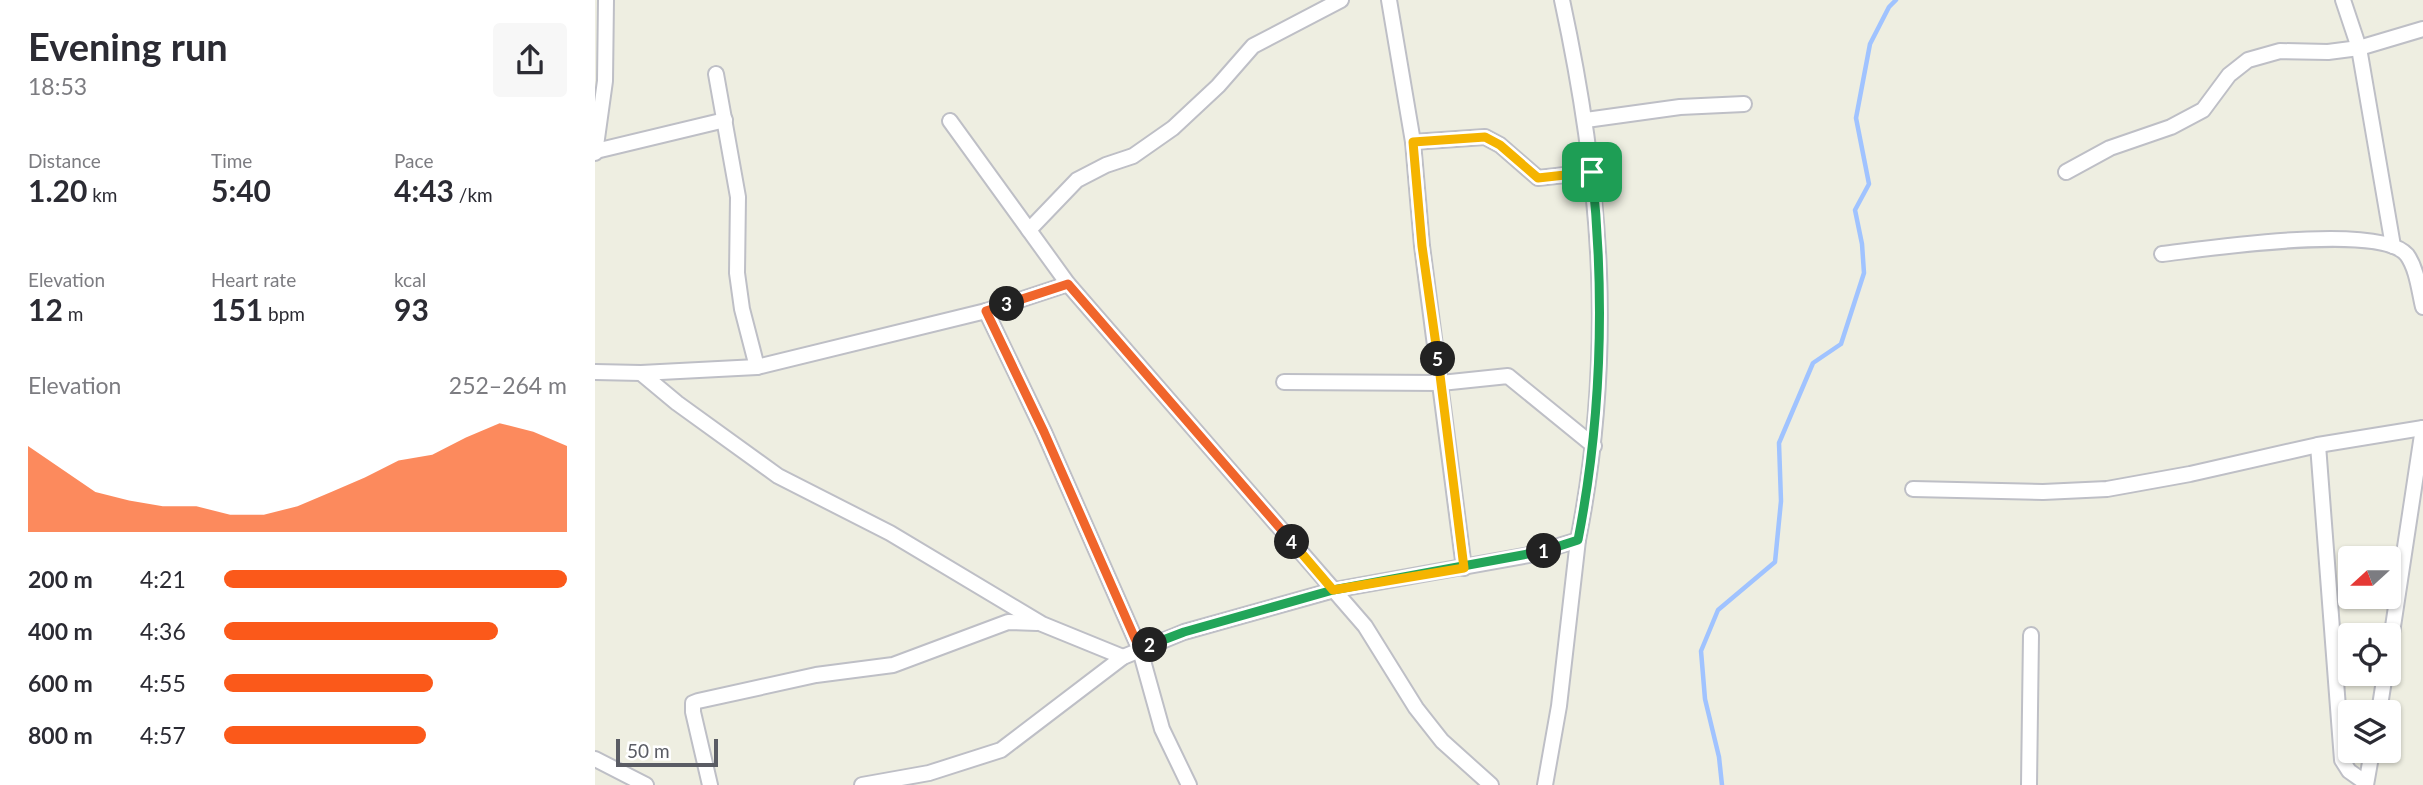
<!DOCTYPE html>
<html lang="en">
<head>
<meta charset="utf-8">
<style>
	:root { --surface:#fff; --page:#f7f7f7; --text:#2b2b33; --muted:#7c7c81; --accent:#fb591a }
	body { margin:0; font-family:Lato,sans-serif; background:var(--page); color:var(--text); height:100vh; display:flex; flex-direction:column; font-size:26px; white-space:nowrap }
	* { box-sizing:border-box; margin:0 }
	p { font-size:23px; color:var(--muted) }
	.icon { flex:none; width:38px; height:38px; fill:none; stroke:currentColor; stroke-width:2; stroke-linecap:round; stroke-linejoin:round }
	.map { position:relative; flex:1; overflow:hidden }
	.panel { display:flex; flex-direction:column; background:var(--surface); width:595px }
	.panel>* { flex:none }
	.needle { width:46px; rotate:249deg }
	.controls { position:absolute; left:1743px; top:546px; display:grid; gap:14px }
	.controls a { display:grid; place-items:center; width:63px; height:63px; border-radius:7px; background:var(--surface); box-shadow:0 2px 5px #0004; font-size:35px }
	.scale { position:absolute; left:21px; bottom:18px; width:102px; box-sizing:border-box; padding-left:7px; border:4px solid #5a5c64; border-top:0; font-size:19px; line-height:24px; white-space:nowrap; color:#5a5c64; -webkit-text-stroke:5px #fff; paint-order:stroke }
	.pin { position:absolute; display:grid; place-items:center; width:60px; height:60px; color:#fff; margin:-30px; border-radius:14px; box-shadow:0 4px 10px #0006 }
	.km { position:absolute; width:35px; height:35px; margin:-18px; border-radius:50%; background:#222; color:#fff; font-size:19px; line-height:35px; text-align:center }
	.round { display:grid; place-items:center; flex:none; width:74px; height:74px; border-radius:7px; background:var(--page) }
	.summary { display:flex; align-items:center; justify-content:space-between; height:119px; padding:0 28px }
	h1 { font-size:38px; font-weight:700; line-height:52px }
	.metrics { display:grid; grid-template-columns:repeat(3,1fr); gap:10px; height:119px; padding:7px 28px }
	.metrics div { display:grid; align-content:center }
	.metrics b { font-size:30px; font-weight:700 }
	.metrics small { font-size:19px; font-weight:400 }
	.metrics p { font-size:19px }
	.chart { height:196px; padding:14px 28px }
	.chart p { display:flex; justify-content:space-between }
	.chart svg { width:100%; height:126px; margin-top:7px; fill:var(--accent); opacity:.7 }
	ul { padding:0 28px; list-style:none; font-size:23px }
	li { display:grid; grid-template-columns:112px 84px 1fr; align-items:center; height:52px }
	li i { height:18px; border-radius:9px; background:var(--accent) }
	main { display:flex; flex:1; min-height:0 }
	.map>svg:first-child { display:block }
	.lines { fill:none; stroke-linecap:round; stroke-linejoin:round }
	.stream { stroke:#a0c3ff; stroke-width:4.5 }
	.street-casing { stroke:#bebfc6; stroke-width:18 }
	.street { stroke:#fff; stroke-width:14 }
	.split-1-casing { stroke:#fff; stroke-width:14 }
	.split-2-casing { stroke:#fff; stroke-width:14 }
	.split-3-casing { stroke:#fff; stroke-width:14 }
	.split-4-casing { stroke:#fff; stroke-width:14 }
	.split-5-casing { stroke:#fff; stroke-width:14 }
	.split-6-casing { stroke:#fff; stroke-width:14 }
	.split-1 { stroke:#22a559; stroke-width:9 }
	.split-2 { stroke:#22a559; stroke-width:9 }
	.split-3 { stroke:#f0652b; stroke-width:9 }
	.split-4 { stroke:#f0652b; stroke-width:9 }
	.split-5 { stroke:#f5b400; stroke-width:9 }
	.split-6 { stroke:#f5b400; stroke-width:9 }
</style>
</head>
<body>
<main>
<section class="panel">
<div class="summary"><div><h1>Evening run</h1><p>18:53</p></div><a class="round"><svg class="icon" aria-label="share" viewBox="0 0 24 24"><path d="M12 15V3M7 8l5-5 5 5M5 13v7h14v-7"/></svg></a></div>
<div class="metrics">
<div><p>Distance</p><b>1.20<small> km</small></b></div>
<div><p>Time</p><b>5:40</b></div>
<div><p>Pace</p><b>4:43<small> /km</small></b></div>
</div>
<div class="metrics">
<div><p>Elevation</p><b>12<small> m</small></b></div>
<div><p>Heart rate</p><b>151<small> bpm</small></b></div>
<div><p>kcal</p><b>93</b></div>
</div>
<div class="chart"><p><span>Elevation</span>252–264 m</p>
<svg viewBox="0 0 160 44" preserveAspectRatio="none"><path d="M0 44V14L10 22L20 30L30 33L40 35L50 35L60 38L70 38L80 35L90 30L100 25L110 19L120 17L130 11L140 6L150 9L160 14V44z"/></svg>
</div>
<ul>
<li><b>200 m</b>4:21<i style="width:100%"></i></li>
<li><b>400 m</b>4:36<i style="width:80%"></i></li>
<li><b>600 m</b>4:55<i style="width:61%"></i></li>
<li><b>800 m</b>4:57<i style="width:59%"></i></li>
</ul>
</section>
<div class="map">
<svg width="1828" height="785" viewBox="0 0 1828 785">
	<rect width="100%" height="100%" fill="#eeeee1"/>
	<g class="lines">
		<!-- stream -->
		<path class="stream" d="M1127,785L1124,757L1110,699L1106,651L1123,610L1180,562L1186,501L1184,443L1218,363L1246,344L1269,273L1267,244L1260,210L1274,184L1261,118L1275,44L1294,7L1301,0"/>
		<!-- street casing -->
		<g class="street-casing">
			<g id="street">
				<path d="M794,0L818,142L827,246L869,568"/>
				<path d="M1748,0L1764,48L1798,246"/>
				<path d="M121,74L143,197L142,273L147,309L162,367"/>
				<path d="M991,120L1085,107L1149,104"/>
				<path d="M355,121L473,284L770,626L821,708L847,741L896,785"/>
				<path d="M818,142L890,137L905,145L943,178L997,172"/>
				<path d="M1,151L130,120"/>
				<path d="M0,153L10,81L11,0"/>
				<path d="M1471,172L1515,148L1576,127L1608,110L1634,75L1653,60L1685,51L1733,52L1764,48L1828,29"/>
				<path d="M434,230L482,180L511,165L538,156L578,128L623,86L658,46L746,0"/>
				<path d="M1567,254C1610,249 1785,222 1812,255C1822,269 1824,290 1828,307"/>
				<path d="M391,311L449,432L545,650L567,729L594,785"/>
				<path d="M0,372L46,373L162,367L391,311L473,284"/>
				<path d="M46,373L82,403L183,476L295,533L447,624L528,657"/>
				<path d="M689,382L846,383L913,376L999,446"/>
				<path d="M1723,445L1747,760L1754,771L1771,783"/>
				<path d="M1318,489L1448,492L1512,489L1595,474L1723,445L1828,428"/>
				<path d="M1794,653L1828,428"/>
				<path d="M1784,712L1790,674"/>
				<path d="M0,759L51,785"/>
				<path d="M115,785L98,712V703L103,701L221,675L298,665L413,622L442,623"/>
				<path d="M267,785L334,773L406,750L528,657L589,632L739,590L934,555L983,540C1020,353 1007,185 967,0"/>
				<path d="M950,785L964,706L983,540"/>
				<path d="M1434,785L1436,635"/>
				<path d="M1771,785L1777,751"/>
			</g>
		</g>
		<!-- street -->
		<use href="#street" class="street"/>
	</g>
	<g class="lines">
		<!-- split-1 casing -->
		<g class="split-1-casing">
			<path id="split-1" d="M949,551L983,540C1007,417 1010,296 997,172"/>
		</g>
		<!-- split-2 casing -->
		<g class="split-2-casing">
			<path id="split-2" d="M555,645L589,632L738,590L949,551"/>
		</g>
		<!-- split-3 casing -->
		<g class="split-3-casing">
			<path id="split-3" d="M412,304L391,311L449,432L545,650L555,645"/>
		</g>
		<!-- split-4 casing -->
		<g class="split-4-casing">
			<path id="split-4" d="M412,304L473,284L697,542"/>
		</g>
		<!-- split-5 casing -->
		<g class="split-5-casing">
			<path id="split-5" d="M697,542L738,590L869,568L843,359"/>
		</g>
		<!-- split-6 casing -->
		<g class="split-6-casing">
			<path id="split-6" d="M843,359L827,246L818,142L890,137L905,145L943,178L997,172"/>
		</g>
		<!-- split-1 -->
		<use href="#split-1" class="split-1"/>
		<!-- split-2 -->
		<use href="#split-2" class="split-2"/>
		<!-- split-3 -->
		<use href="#split-3" class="split-3"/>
		<!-- split-4 -->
		<use href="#split-4" class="split-4"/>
		<!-- split-5 -->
		<use href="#split-5" class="split-5"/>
		<!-- split-6 -->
		<use href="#split-6" class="split-6"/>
	</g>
</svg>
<div class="controls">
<a><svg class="needle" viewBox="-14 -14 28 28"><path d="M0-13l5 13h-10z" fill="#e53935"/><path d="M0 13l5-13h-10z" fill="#7c7c81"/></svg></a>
<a><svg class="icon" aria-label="locate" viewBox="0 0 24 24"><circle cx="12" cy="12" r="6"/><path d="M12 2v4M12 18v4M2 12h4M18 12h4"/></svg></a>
<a><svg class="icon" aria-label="layers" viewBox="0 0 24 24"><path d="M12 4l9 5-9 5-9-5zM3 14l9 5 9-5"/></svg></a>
</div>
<div class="scale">50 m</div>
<div class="pin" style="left:997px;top:172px;background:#1e9e55"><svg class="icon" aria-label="arrive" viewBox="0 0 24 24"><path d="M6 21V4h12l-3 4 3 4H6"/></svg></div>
<b class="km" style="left:949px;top:551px">1</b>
<b class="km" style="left:555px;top:645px">2</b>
<b class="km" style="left:412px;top:304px">3</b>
<b class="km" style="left:697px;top:542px">4</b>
<b class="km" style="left:843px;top:359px">5</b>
</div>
</main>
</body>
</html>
